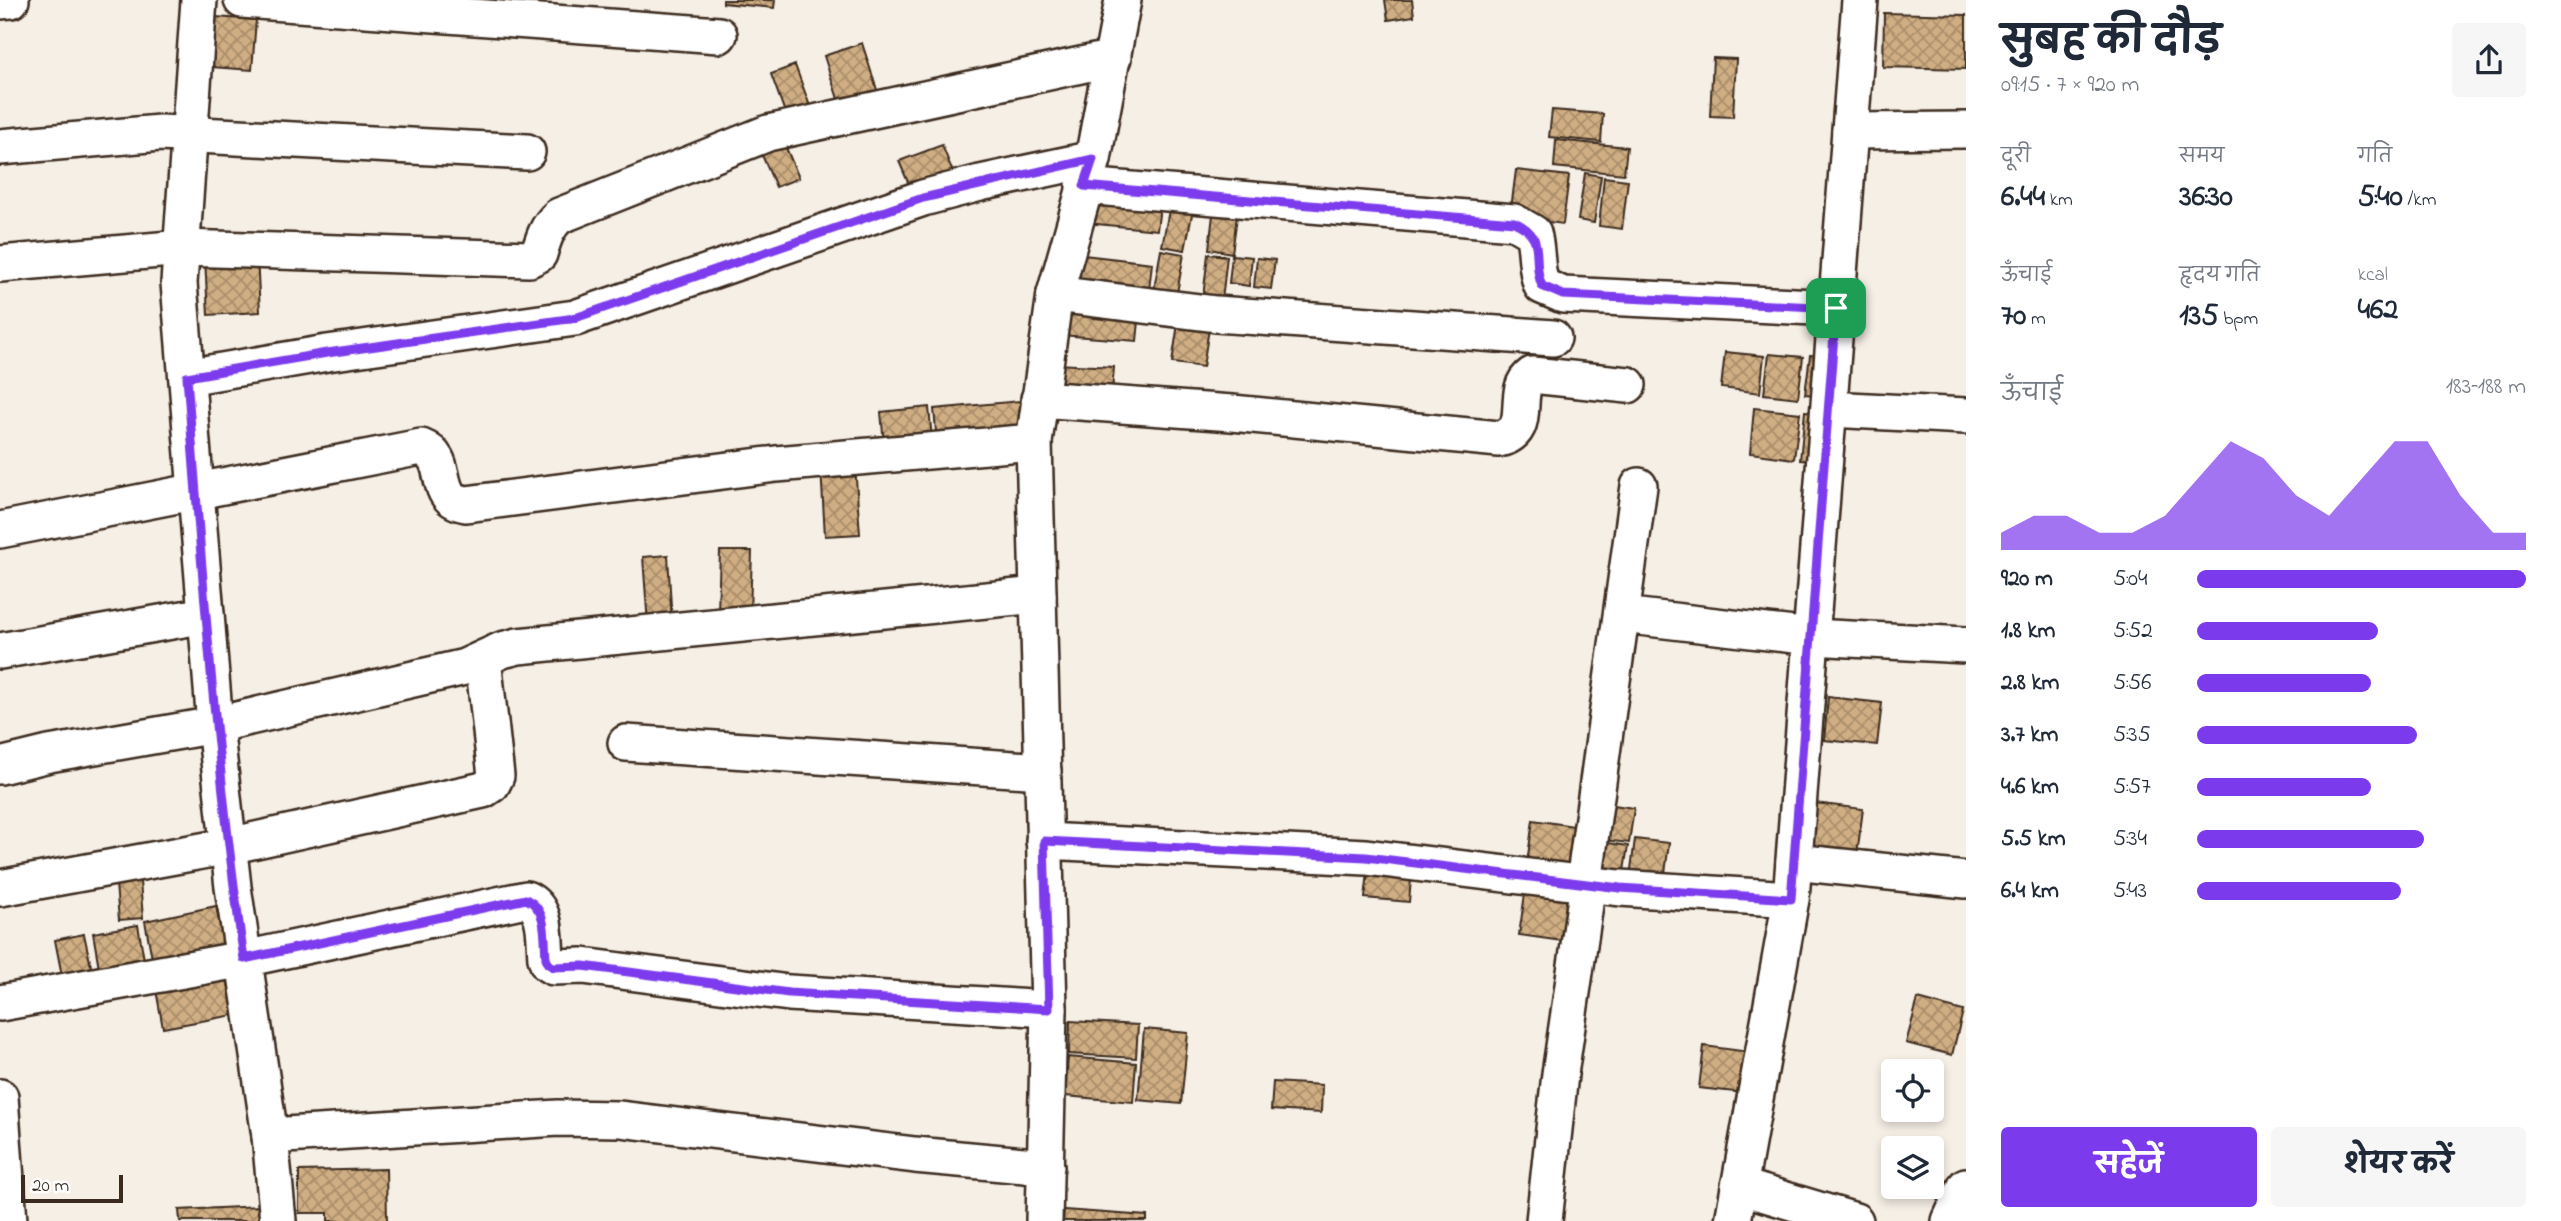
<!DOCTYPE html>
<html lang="hi">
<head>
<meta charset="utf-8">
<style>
	:root { --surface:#fff; --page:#f6f6f7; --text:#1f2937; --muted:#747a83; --accent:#7c3aed }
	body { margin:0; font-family:"Indie Flower","Playpen Sans Deva",sans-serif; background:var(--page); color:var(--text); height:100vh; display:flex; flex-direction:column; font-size:26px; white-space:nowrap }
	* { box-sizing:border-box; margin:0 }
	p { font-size:23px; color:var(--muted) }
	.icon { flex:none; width:38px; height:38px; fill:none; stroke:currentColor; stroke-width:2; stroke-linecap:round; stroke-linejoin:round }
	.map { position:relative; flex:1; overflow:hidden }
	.drawer { display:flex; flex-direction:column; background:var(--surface); width:595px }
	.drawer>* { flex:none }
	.buttons { position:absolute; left:1881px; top:1059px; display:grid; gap:14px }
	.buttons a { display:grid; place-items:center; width:63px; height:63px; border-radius:7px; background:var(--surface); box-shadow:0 4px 10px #0003; font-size:35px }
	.scale { position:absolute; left:21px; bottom:18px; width:102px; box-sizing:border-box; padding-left:7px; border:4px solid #3b2a1e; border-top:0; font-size:19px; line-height:24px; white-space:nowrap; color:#3b2a1e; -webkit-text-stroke:5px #fff; paint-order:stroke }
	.pin { position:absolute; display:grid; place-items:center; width:60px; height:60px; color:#fff; margin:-30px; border-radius:14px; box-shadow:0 4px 10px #0006 }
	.round { display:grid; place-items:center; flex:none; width:74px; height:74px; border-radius:7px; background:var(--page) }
	.overview { display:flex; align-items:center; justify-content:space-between; height:119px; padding:0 35px }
	h1 { font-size:38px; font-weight:700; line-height:52px }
	.figures { display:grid; grid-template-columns:repeat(3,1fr); gap:10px; height:119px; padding:7px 35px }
	.figures div { display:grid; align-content:center }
	.figures b { font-size:30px; font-weight:700 }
	.figures small { font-size:19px; font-weight:400 }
	.figures p { font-size:19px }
	.chart { height:196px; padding:14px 35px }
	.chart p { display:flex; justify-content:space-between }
	.chart svg { width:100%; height:126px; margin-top:7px; fill:var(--accent); opacity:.7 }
	.cta { display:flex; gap:14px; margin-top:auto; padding:14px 35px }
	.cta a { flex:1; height:80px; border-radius:7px; background:var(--accent); color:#fff; font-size:28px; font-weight:700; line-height:80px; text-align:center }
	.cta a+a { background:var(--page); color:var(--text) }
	ul { padding:0 35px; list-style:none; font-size:23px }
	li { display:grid; grid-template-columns:112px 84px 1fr; align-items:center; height:52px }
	li i { height:18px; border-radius:9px; background:var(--accent) }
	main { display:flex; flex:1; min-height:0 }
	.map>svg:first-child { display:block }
	.building { fill:url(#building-cross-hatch); stroke:#3b2a1e; stroke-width:2 }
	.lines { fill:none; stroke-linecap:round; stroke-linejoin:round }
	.street-casing { stroke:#3b2a1e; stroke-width:40 }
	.street { stroke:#fff; stroke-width:35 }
	.route-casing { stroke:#fff; stroke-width:14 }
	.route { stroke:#7c3aed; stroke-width:9 }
</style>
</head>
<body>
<main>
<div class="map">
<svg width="1966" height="1221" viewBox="0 0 1966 1221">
	<defs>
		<pattern id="building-cross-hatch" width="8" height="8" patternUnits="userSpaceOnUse" patternTransform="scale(1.75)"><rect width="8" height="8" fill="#d0ae83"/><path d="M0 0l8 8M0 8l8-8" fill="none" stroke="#aa8e6b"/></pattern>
	</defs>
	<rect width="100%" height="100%" fill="#f6efe6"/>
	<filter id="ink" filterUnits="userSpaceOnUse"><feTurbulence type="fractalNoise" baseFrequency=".0143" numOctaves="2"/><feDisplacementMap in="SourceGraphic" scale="14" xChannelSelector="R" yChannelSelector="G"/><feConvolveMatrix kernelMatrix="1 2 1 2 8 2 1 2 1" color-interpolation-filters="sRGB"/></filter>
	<g filter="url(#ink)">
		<!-- building -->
		<g class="building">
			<path d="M723,0H775L774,8L723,3Z"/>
			<path d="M1385,0H1412L1414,16L1388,20Z"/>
			<path d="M1884,13L1966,15V69L1883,67Z"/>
			<path d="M216,17L256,20L252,70L212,67Z"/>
			<path d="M862,43L878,93L840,105L824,56Z"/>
			<path d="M1713,58L1736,59L1733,117L1710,116Z"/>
			<path d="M795,65L811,109L787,118L771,74Z"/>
			<path d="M1552,110L1603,114L1601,142L1549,137Z"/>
			<path d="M781,136L799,178L776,187L758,146Z"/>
			<path d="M1556,140L1627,147L1624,174L1554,167Z"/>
			<path d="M942,145L954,175L912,192L899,161Z"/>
			<path d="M1516,170L1569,176L1563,224L1510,217Z"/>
			<path d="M1585,173L1601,176L1594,223L1578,220Z"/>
			<path d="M1604,177L1628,180L1622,229L1599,226Z"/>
			<path d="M1090,192L1161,199L1157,230L1087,223Z"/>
			<path d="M1172,195L1195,199L1185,250L1162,246Z"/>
			<path d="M1214,206L1238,209L1232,253L1209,249Z"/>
			<path d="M1161,250L1184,254L1175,304L1152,300Z"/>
			<path d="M1075,254L1152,263L1148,299L1071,290Z"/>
			<path d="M1208,254L1227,256L1221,309L1202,306Z"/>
			<path d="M1232,255L1252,257L1249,286L1229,283Z"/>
			<path d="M257,256L260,312L208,315L205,259Z"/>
			<path d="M1257,258L1275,260L1271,289L1254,287Z"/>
			<path d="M1064,305L1140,311L1137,341L1061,335Z"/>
			<path d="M1179,317L1210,322L1203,367L1172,363Z"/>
			<path d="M1725,352L1764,356L1760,393L1721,388Z"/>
			<path d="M1769,354L1803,357L1798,398L1764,394Z"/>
			<path d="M1810,355L1831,357L1826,396L1805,394Z"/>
			<path d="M1056,364L1114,367L1112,393L1055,391Z"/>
			<path d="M1020,401L1023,434L937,443L934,409Z"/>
			<path d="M929,407L932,440L884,444L881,412Z"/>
			<path d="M1754,408L1800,413L1794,459L1750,453Z"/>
			<path d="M1805,411L1827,413L1822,462L1800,460Z"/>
			<path d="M855,465L860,534L825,536L821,468Z"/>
			<path d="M720,551H752L750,614L718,613Z"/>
			<path d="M668,555L672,624L648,625L643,557Z"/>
			<path d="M1828,697L1882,703L1877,745L1824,740Z"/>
			<path d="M1601,803L1634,808L1629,843L1596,839Z"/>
			<path d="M1815,803L1863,809L1856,862L1808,856Z"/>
			<path d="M1533,820L1581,827L1575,870L1527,863Z"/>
			<path d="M1635,839L1669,843L1664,881L1630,877Z"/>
			<path d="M1595,841L1628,846L1623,877L1591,872Z"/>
			<path d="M1369,864L1412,868L1409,902L1365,898Z"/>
			<path d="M139,869L143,918L119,920L115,872Z"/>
			<path d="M1526,887L1576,893L1570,942L1519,935Z"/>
			<path d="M216,906L226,955L154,969L145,921Z"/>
			<path d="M138,925L146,971L101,979L93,933Z"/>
			<path d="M84,934L94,980L64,986L55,940Z"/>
			<path d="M225,967L234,1015L163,1028L154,979Z"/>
			<path d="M1918,999L1963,1011L1952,1055L1906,1043Z"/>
			<path d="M1070,1021L1138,1025L1136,1058L1069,1054Z"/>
			<path d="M1144,1029L1188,1033L1181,1104L1138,1100Z"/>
			<path d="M1704,1046L1750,1052L1744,1093L1699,1088Z"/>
			<path d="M1068,1057L1136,1063L1133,1102L1065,1096Z"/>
			<path d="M1273,1082L1322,1085L1321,1113L1271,1110Z"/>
			<path d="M386,1169L387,1221H328V1213H299V1171Z"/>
			<path d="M260,1206V1221H180L179,1210Z"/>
			<path d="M1064,1210L1147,1216V1221H1063Z"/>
		</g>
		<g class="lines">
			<!-- street casing -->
			<g class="street-casing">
				<g id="street">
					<path d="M199,0L179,283L215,725L233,887L270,1136L278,1221"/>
					<path d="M242,0L719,35"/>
					<path d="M0,1L11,0"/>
					<path d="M1850,131L1966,130"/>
					<path d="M0,147L160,133L527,152"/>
					<path d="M1084,186L1514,222L1533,233C1538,251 1535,270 1542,286L1563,295L1836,308"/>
					<path d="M0,264L182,248L529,259L539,254C543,240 547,226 559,216L768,133L1113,58"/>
					<path d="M1055,294L1216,314L1553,338"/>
					<path d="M187,377L327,353L575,318L923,198L980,183L1093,159"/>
					<path d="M1039,399L1232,413L1499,439C1536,431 1509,391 1532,375L1628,385"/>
					<path d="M1829,409L1966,416"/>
					<path d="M0,530L421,447C453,459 429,498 466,504L776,464L1034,442"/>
					<path d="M1622,615L1811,637L1966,645"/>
					<path d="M0,651L206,615"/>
					<path d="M626,743L1043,771"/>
					<path d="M0,766L49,754L215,725L465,667L502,650L518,646L1038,595"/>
					<path d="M1044,841L1366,857L1620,888L1791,899"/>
					<path d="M1794,862L1966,880"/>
					<path d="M1584,883L1639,486"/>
					<path d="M0,888L229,846L483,790L492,784L496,776L483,659"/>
					<path d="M0,1003L244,959L526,899C548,909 544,937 546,958L548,964L553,967L583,966L789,993L1049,1009"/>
					<path d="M0,1097L9,1221"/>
					<path d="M270,1136L558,1118L620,1119L915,1155L1046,1167"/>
					<path d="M1739,1186L1855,1221"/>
					<path d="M1044,1221L1049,1009L1034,442L1055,294L1093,159L1123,0"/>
					<path d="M1544,1221L1560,1074L1588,884"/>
					<path d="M1733,1221L1791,899L1860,0"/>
					<path d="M1950,1221L1966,1186"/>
				</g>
			</g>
			<!-- street -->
			<use href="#street" class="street"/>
		</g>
	</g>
	<g class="lines" filter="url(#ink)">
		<!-- route casing -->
		<g class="route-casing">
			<path id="route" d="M1093,159L1084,186L1514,222C1549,237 1530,259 1542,286L1563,295L1836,308L1791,899L1620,888L1366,857L1044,841L1049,1009L789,993L583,966L553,967L548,964L546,958C544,936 548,909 526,899L244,959C216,766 202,571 187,377L327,353L575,318L923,198Z"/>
		</g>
		<!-- route -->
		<use href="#route" class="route"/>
	</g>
</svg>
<div class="buttons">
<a><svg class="icon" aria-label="locate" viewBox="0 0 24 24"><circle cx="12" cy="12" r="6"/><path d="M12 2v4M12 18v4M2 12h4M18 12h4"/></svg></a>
<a><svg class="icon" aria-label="layers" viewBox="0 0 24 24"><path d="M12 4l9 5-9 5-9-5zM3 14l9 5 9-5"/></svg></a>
</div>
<div class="scale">20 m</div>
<div class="pin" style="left:1836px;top:308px;background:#1e9e55"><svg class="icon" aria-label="arrive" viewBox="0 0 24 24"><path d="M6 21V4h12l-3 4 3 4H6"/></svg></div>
</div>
<section class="drawer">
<div class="overview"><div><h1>सुबह की दौड़</h1><p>09:15 · 7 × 920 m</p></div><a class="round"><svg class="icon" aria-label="share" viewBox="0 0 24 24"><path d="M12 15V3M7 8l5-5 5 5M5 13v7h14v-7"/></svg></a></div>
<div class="figures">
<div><p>दूरी</p><b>6.44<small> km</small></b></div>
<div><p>समय</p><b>36:30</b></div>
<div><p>गति</p><b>5:40<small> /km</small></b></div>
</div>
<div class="figures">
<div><p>ऊँचाई</p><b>70<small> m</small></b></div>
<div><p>हृदय गति</p><b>135<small> bpm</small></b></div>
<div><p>kcal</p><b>462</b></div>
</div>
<div class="chart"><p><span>ऊँचाई</span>183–188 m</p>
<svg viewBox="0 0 160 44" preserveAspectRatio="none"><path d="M0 44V38L10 32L20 32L30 38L40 38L50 32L60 19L70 6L80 12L90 25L100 32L110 19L120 6L130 6L140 25L150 38L160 38V44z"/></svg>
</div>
<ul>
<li><b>920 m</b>5:04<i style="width:100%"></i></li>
<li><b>1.8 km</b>5:52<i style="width:55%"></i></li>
<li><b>2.8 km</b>5:56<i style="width:53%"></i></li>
<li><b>3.7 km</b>5:35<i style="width:67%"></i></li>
<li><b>4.6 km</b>5:57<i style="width:53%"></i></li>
<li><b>5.5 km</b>5:34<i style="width:69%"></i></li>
<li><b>6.4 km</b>5:43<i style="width:62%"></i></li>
</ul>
<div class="cta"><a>सहेजें</a><a>शेयर करें</a></div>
</section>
</main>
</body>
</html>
